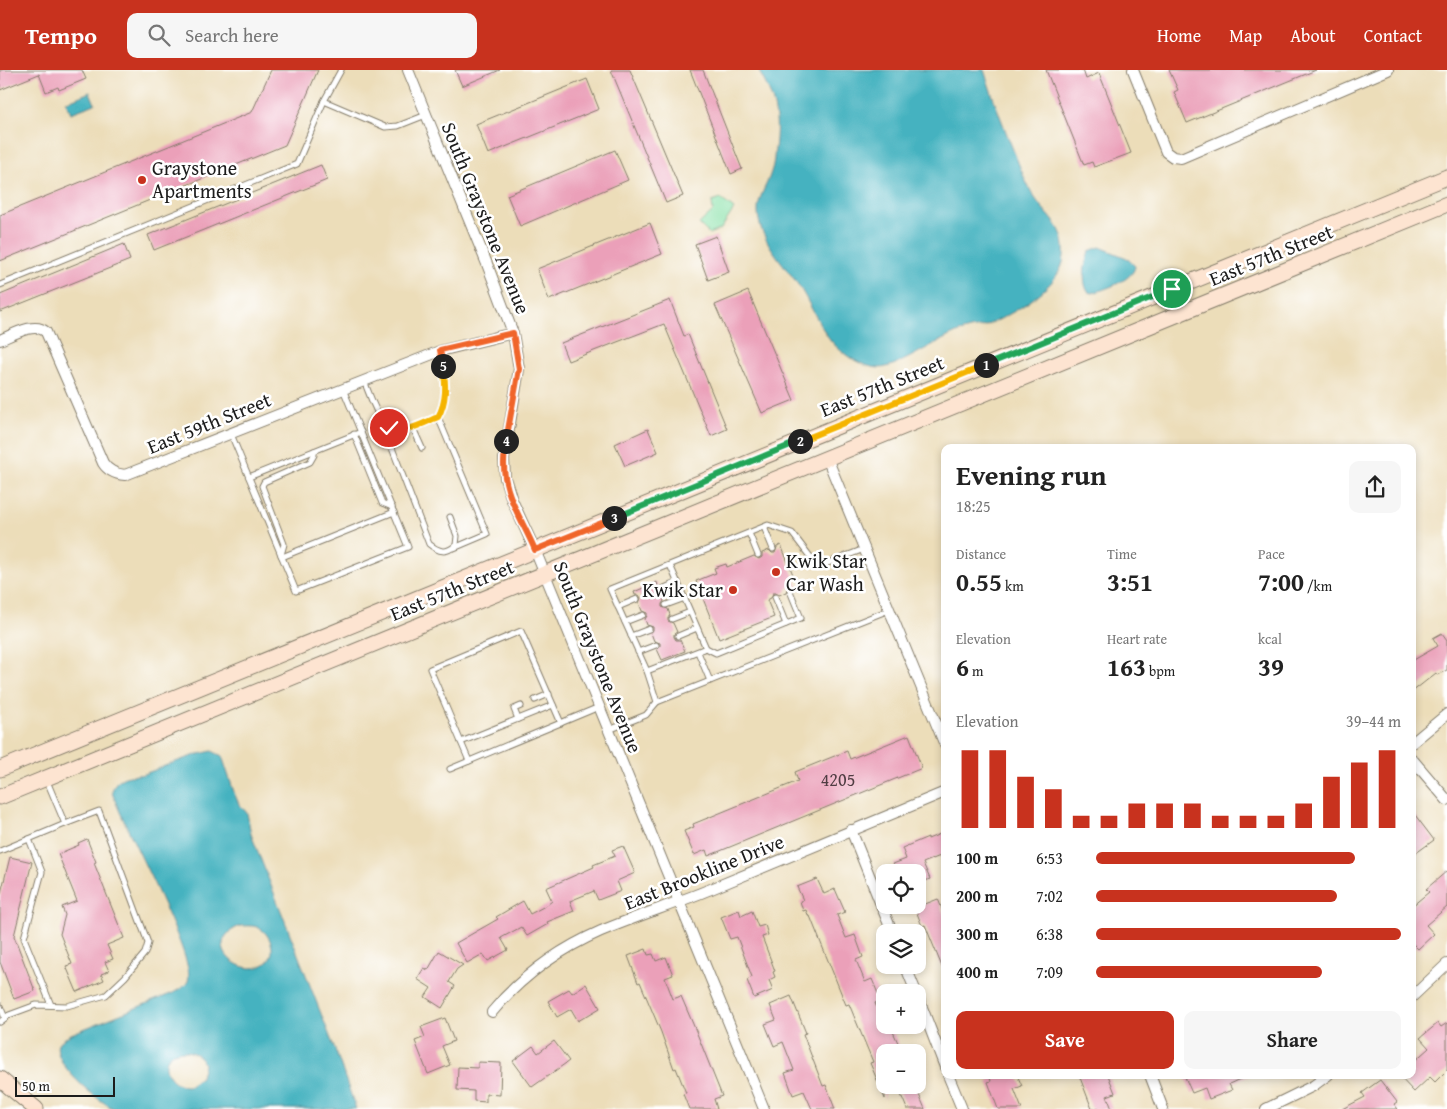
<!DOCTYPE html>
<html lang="en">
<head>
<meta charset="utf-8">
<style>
	:root { --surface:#fff; --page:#f6f6f6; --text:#222; --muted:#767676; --accent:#c8321e }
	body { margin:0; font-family:"Gentium Book Plus",serif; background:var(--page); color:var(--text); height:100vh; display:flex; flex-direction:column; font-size:19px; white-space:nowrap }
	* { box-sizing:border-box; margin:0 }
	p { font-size:16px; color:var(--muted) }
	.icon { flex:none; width:28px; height:28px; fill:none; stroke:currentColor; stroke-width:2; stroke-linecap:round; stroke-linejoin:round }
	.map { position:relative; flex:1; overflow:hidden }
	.drawer { position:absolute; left:941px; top:374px; width:475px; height:635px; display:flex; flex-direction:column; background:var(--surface); border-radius:10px; box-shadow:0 2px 8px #0003 }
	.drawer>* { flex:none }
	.tools { position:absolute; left:876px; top:794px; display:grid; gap:10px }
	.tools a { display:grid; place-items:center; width:50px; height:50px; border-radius:10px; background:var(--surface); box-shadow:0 2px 8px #0003; font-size:25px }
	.scale { position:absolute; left:15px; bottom:12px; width:100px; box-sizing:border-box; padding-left:5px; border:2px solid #1c1c1c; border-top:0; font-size:14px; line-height:18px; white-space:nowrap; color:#1c1c1c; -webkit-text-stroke:4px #fff; paint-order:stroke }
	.pin { position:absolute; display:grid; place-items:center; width:42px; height:42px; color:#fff; margin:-21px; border:2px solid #fff; border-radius:50%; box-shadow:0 1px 5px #0007 }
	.km { position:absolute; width:25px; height:25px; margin:-12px; border-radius:50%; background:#222; color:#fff; font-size:14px; line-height:25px; text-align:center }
	.round { display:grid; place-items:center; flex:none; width:52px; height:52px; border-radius:10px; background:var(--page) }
	.overview { display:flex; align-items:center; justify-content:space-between; height:85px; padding:0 15px }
	h1 { font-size:28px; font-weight:800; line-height:38px }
	.figures { display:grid; grid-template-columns:repeat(3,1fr); gap:8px; height:85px; padding:5px 15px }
	.figures div { display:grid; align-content:center }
	.figures b { font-size:25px; font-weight:800 }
	.figures small { font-size:14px; font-weight:400 }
	.figures p { font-size:14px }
	.chart { height:140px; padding:10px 15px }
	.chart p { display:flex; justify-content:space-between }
	.chart svg { width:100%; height:90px; margin-top:5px; stroke:var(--accent); stroke-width:6 }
	.primary-button { display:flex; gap:10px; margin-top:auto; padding:10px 15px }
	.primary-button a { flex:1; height:58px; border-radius:10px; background:var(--accent); color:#fff; font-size:20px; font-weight:800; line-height:58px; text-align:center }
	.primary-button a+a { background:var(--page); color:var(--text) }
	ul { padding:0 15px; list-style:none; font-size:16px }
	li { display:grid; grid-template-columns:80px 60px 1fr; align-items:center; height:38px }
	li i { height:12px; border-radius:6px; background:var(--accent) }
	header { display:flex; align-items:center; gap:30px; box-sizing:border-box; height:70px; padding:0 25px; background:var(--accent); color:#fff }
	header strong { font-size:24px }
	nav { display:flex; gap:28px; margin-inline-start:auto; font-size:18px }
	.search { width:350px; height:45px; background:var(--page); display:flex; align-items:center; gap:12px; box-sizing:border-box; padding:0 18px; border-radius:10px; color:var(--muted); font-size:19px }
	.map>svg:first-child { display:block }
	.green { fill:#87e1a7; stroke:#527e62 }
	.water { fill:#44b2c0; stroke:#30676e; fill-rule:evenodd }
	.building { fill:#eba0b9 }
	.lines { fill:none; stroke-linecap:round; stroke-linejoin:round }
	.lane-casing { stroke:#847c6a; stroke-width:7 }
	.street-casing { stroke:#847c6a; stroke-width:12 }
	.secondary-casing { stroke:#847c6a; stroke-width:17 }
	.lane { stroke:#fff; stroke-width:5 }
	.street { stroke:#fff; stroke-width:10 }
	.secondary { stroke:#fde4d1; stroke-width:15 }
	.split-1-casing { stroke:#fff; stroke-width:10 }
	.split-2-casing { stroke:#fff; stroke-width:10 }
	.split-3-casing { stroke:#fff; stroke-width:10 }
	.split-4-casing { stroke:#fff; stroke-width:10 }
	.split-5-casing { stroke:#fff; stroke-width:10 }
	.split-6-casing { stroke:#fff; stroke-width:10 }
	.split-1 { stroke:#22a559; stroke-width:6 }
	.split-2 { stroke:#f5b400; stroke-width:6 }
	.split-3 { stroke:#22a559; stroke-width:6 }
	.split-4 { stroke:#f0652b; stroke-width:6 }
	.split-5 { stroke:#f0652b; stroke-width:6 }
	.split-6 { stroke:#f5b400; stroke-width:6 }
	.poi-dot { fill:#c8321e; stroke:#fff; stroke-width:2 }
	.labels { text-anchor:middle; stroke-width:5; stroke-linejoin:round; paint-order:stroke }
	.number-label { font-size:18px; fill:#503d43 }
	.poi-label { font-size:20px; fill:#1c1c1c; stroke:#fff; text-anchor:start }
	.street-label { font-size:20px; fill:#1c1c1c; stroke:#fff }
</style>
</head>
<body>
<header>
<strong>Tempo</strong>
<div class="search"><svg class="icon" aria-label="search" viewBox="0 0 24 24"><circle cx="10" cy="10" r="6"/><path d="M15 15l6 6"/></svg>Search here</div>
<nav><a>Home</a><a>Map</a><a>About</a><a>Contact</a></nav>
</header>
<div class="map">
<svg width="1447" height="1039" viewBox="0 0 1447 1039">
	<rect width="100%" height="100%" fill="#fff"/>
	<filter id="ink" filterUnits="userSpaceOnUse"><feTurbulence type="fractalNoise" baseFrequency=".02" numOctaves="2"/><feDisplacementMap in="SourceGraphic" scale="10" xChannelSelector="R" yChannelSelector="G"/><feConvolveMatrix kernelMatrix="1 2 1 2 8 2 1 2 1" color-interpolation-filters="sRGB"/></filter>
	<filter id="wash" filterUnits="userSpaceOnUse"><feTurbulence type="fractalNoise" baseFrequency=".0096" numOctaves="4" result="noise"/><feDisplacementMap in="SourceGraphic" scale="20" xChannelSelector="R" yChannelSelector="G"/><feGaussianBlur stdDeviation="1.12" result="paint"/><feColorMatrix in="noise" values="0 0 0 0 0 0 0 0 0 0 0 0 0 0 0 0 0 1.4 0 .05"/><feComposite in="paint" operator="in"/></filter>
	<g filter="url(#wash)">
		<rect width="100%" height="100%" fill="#ecddb9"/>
		<!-- green -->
		<path class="green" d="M721,129L734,139L721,159L709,164L699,154L713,141L712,132Z"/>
		<!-- water -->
		<g class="water">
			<path d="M758,0H984C993,28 1003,55 1014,82C1020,97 1026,114 1035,128C1050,150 1066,156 1064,186C1063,216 1010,246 985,256C979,258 972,258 966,260C958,262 951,265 944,269C928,276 896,298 879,298C862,297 843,285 832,272C820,257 812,238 802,221C788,197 760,173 758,143C757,128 767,116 771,102C774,95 774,86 775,79C779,47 775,28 758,0Z"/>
			<path d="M90,22L95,34L71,43L66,32Z"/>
			<path d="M1100,177L1127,188L1135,196C1134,210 1105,219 1093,223L1088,222C1081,211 1085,193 1089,181Z"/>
			<path d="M212,681L222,686L235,725L239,734L247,743L251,764L336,982L356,1039H114C97,1030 51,994 58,973L71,964L173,923C178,920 185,917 188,911C197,888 122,755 112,722C113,717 115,712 121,709C127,705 136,706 144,704C166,696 188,686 212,681ZM240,856C246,856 254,855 259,858C270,864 277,881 268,891C246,914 197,874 240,856ZM185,981C194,982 200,985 204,994L201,1007L188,1016C165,1016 154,981 185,981Z"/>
		</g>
		<g id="blocks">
			<!-- building -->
			<g class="building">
				<path d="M0,0H82L86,9L59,20L58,17L46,22L39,4L0,20Z"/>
				<path d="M271,0H318L285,75L0,191V145L252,42Z"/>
				<path d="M455,0H500L462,16Z"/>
				<path d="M611,0H630L683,126L666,133Z"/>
				<path d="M690,0H703L742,99L731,104Z"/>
				<path d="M1046,0H1083L1086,9L1099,3L1131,83L1094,97L1092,92L1084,95Z"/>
				<path d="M1169,0H1316L1187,53L1174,22L1178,20Z"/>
				<path d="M587,9L599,39L488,84L476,54Z"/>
				<path d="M615,80L628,110L520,156L507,125Z"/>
				<path d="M321,95L327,110L154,180L148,165Z"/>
				<path d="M650,153L662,184L549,230L537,199Z"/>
				<path d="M716,166L729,202L708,210L695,174Z"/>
				<path d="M124,174L130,190L0,242V225Z"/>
				<path d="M748,221L794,330L762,343L715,235Z"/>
				<path d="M670,230L684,266L688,264L727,359L711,366L664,254L568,291L561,273Z"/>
				<path d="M648,359L658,382L625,396L615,374Z"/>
				<path d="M781,475L798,517L794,519L791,517H788L786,522L779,525L776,523H773L771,528L767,530L774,547L719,569L696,511L716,503L714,498L726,494L727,497L754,486L759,489L762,487V483L769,480L772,483H775L777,477Z"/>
				<path d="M657,512L658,516L656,521L658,524H662L664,531L662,534V537L668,539L670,545L668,548V551L673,553L677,562L674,564V567L676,570H680L685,581L662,590L657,579L660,576V573L654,571L651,563L653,560V557L647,555L645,549L647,546V543L642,541L639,533L641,528L639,525H635L634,522Z"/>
				<path d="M1442,563L1447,570V600L1437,605L1436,603L1412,622V591L1438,576L1433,568Z"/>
				<path d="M909,665L922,698L708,786L706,780L694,785L684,761L694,757L693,754L798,711L795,702L847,681L850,689Z"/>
				<path d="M1412,741L1434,770L1412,786Z"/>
				<path d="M945,762V784L923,793L930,809L918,814V802H897L893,794L906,789L902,778L928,767V769Z"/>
				<path d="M87,769L96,792L94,793L124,868L107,875L113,889L105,892L109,901L101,904L104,910L77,922L66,896L72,894L60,864L65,845L62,837L77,831L58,784L79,775L78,773Z"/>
				<path d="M623,776L635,803L617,811L621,821L598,830L594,821L570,831L574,841L547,852L548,854L527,866L521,857L501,868L508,880L488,891L483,884L467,893L456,873L498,849L496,847L523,831L530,844L547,835L552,831L546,818L594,797L593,795L615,786L612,780Z"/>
				<path d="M10,787L32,792L14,866L35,921L14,929L0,892V827Z"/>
				<path d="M1447,801V837L1426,855L1434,864L1418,879L1412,873V836L1429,822L1426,819Z"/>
				<path d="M817,809L824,824L835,819L845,842L837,845L846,868L855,865L863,887L856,890L865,912L872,909L881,931L875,933L884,955H890L899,975L885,981V1029L870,993L873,992L849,934L846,935L810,846L809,847L806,840L803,841L800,831L803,830L797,817Z"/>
				<path d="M938,829L945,846V904L925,855L922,856L915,838Z"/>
				<path d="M739,840L741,846L752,841L758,857L765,855L768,865L762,867L775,901L773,902L775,907L769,910L773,920L754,928L747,910L752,907L737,867L730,869L721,847Z"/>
				<path d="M646,879L648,885L653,884L656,891L666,887L673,905L665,908L673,929L681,926L696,961L722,1026L714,1029L717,1039H689L683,1024L686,1023L676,998L674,999L661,962L640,912L638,913L628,886Z"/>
				<path d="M439,881L463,895L457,899L449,912L455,916L442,938L425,927L431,918L417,909L424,898L428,900Z"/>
				<path d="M586,914L600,938L578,951L571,939L557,947L548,931L569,919L572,923Z"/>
				<path d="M791,926L806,963L803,964L823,1016L826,1015L835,1039H812L804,1021L793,1025L785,1003L794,1000L783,972L774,976L765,954L776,950L770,935Z"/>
				<path d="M445,948L454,971L442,976L450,995L428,1004L415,971L425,967L421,957Z"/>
				<path d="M1438,953L1441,957L1447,953V1000L1435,1012L1430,1007L1414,1022L1398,1005H1412V993L1429,978L1420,968Z"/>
				<path d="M554,971L569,991L532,1017L513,991L533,976L538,983Z"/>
				<path d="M478,992L501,993L500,1025L486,1024V1032L474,1031V1021L457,1020L458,997L478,998Z"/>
				<path d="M989,1005H1017L1022,1016L1014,1019L1022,1039H998L988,1012L991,1011Z"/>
				<path d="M1079,1005H1108L1115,1023L1107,1026L1112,1039H1092Z"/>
				<path d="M1184,1005H1249L1229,1014L1232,1020L1209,1029L1205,1018L1192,1023Z"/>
				<path d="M1380,1010L1397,1032L1394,1034L1398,1039H1342L1365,1027L1362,1023Z"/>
				<path d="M897,1015H915L925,1039H907Z"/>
			</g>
		</g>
	</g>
	<g filter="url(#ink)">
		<use href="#blocks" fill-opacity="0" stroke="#847c6a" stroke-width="1"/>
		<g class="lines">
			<!-- lane casing -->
			<g class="lane-casing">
				<g id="lane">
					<path d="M324,31L385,57L398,56L426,45"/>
					<path d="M0,215L297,94L324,31L341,0"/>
					<path d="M364,311C373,331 380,367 409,359C419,356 429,351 438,347C449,326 445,304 440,281"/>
					<path d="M438,347L487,464L454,478"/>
					<path d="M382,352L429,474C439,482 446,484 456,475L457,466L450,447"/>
					<path d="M413,358L422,378"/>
					<path d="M231,364L296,521L408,477L343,319"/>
					<path d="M354,364L382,433L392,437"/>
					<path d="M249,407L361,362"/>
					<path d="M764,457L773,479"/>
					<path d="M749,463L758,485"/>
					<path d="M281,485L284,474L262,416L264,412L310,392L314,385V381"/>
					<path d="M282,487L394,442"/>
					<path d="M670,495L706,578L647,601L610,519L768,455L792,463L815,493L823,495L864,479"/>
					<path d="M660,520L678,512"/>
					<path d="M775,527L786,554"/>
					<path d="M666,535L685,528"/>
					<path d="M618,537L637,529"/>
					<path d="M672,549L690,542"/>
					<path d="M625,552L643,545"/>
					<path d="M631,566L649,559"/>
					<path d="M678,566L697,558"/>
					<path d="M706,578L716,583L801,548L790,521"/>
					<path d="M638,582L656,575"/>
					<path d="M698,582L710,611"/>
					<path d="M535,630L549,624"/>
					<path d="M657,632L889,540"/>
					<path d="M518,649L514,639L521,636"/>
					<path d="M609,660L646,645L657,632L647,601"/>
					<path d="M461,672L553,635"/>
					<path d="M469,691L430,599L521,561L561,653"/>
					<path d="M450,699L599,637"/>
					<path d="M29,769L42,802L24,868L51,935"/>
					<path d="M0,781L65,754L47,711"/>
					<path d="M0,936L5,948"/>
					<path d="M0,952L9,945L36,935L67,936L106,925L125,907L145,883L148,873L99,741L65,754"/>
				</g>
			</g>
			<!-- street casing -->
			<g class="street-casing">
				<g id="street">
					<path d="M408,0L487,194L513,263L519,299L504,389L505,408L512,430L535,480L764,1039"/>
					<path d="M1133,0L1166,82L1173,87L1181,88L1388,0"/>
					<path d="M0,270C12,265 35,251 46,262L103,393C108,401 115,404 125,405L440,281L513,263"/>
					<path d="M827,388L945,675"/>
					<path d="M1412,673L1447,644"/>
					<path d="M1412,689L1447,730"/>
					<path d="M851,760L892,862"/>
					<path d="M905,895L916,922"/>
					<path d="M918,927L945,997"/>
					<path d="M1412,927L1447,894"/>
					<path d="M492,942C521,907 560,879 601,861C637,846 674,834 711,819C789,786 867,754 945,722"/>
					<path d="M948,1005L962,1039"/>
					<path d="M1150,1005L1163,1039"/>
					<path d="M1266,1039L1313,1016L1328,1005"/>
				</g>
			</g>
			<!-- secondary casing -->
			<g class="secondary-casing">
				<g id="secondary">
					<path d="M0,699L1447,107"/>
					<path d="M0,727L1447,134"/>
					<path d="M0,1009L36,1039"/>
				</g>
			</g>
			<!-- lane -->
			<use href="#lane" class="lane"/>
			<!-- street -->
			<use href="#street" class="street"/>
			<!-- secondary -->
			<use href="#secondary" class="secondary"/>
		</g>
	</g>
	<g class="lines" filter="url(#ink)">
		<!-- split-1 casing -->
		<g class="split-1-casing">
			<path id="split-1" d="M986,295L1172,219"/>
		</g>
		<!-- split-2 casing -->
		<g class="split-2-casing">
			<path id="split-2" d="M800,371L986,295"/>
		</g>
		<!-- split-3 casing -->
		<g class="split-3-casing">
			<path id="split-3" d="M614,448L800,371"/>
		</g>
		<!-- split-4 casing -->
		<g class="split-4-casing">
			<path id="split-4" d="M506,371C504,383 503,395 505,407C509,432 525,456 535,480L614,448"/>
		</g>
		<!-- split-5 casing -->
		<g class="split-5-casing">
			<path id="split-5" d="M443,296L440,280L513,263L519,299L506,371"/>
		</g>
		<!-- split-6 casing -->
		<g class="split-6-casing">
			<path id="split-6" d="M389,358C406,364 423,353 438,347C447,331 446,314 443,296"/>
		</g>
		<!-- split-1 -->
		<use href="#split-1" class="split-1"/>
		<!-- split-2 -->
		<use href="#split-2" class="split-2"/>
		<!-- split-3 -->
		<use href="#split-3" class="split-3"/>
		<!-- split-4 -->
		<use href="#split-4" class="split-4"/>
		<!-- split-5 -->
		<use href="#split-5" class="split-5"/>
		<!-- split-6 -->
		<use href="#split-6" class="split-6"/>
	</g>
	<!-- markers -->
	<g class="poi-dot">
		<circle cx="142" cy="110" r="5"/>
		<circle cx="776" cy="502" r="5"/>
		<circle cx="733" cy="520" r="5"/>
	</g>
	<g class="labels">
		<!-- number labels -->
		<g class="number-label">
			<text x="838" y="716">4205</text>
		</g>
		<!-- poi labels -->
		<g class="poi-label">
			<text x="152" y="105">Graystone<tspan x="152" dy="23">Apartments</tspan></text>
			<text x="786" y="498">Kwik Star<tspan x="786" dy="23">Car Wash</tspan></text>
			<text x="723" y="527" text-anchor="end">Kwik Star</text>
		</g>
		<!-- street labels -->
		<g class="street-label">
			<text transform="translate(486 148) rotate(68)" y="7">South Graystone Avenue</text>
			<text transform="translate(1271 185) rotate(-22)" y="7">East 57th Street</text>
			<text transform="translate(882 316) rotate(-22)" y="7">East 57th Street</text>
			<text transform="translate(209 353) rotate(-22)" y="7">East 59th Street</text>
			<text transform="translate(452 520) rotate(-22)" y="7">East 57th Street</text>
			<text transform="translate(598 587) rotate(68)" y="7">South Graystone Avenue</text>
			<text transform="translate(704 802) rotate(-22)" y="7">East Brookline Drive</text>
		</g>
	</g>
</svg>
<div class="tools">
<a><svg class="icon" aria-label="locate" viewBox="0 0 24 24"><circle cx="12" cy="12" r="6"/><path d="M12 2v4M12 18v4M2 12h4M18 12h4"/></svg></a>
<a><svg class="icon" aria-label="layers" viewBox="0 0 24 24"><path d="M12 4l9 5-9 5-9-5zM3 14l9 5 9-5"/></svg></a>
<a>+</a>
<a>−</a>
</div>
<div class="scale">50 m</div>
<div class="pin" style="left:1172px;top:219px;background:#1e9e55"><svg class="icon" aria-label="arrive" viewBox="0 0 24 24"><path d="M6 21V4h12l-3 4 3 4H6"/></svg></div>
<div class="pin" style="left:389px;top:358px;background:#d93025"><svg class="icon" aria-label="check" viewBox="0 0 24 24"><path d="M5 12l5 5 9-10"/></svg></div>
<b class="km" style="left:986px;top:295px">1</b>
<b class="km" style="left:800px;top:371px">2</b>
<b class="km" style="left:614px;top:448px">3</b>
<b class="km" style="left:506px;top:371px">4</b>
<b class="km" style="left:443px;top:296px">5</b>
<section class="drawer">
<div class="overview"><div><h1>Evening run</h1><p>18:25</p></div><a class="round"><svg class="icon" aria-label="share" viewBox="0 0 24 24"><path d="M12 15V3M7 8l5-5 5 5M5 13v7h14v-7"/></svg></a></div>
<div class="figures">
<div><p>Distance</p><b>0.55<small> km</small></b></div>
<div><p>Time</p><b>3:51</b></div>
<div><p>Pace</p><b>7:00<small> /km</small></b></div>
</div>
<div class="figures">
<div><p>Elevation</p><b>6<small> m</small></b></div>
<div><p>Heart rate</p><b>163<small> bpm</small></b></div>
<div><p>kcal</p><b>39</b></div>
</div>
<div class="chart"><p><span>Elevation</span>39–44 m</p>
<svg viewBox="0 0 160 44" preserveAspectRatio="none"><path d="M5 44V6M15 44V6M25 44V19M35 44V25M45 44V38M55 44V38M65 44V32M75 44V32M85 44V32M95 44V38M105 44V38M115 44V38M125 44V32M135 44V19M145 44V12M155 44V6"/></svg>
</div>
<ul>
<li><b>100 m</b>6:53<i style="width:85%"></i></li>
<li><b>200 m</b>7:02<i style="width:79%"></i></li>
<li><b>300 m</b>6:38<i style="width:100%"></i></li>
<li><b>400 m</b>7:09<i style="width:74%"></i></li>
</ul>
<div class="primary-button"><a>Save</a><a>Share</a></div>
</section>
</div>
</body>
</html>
